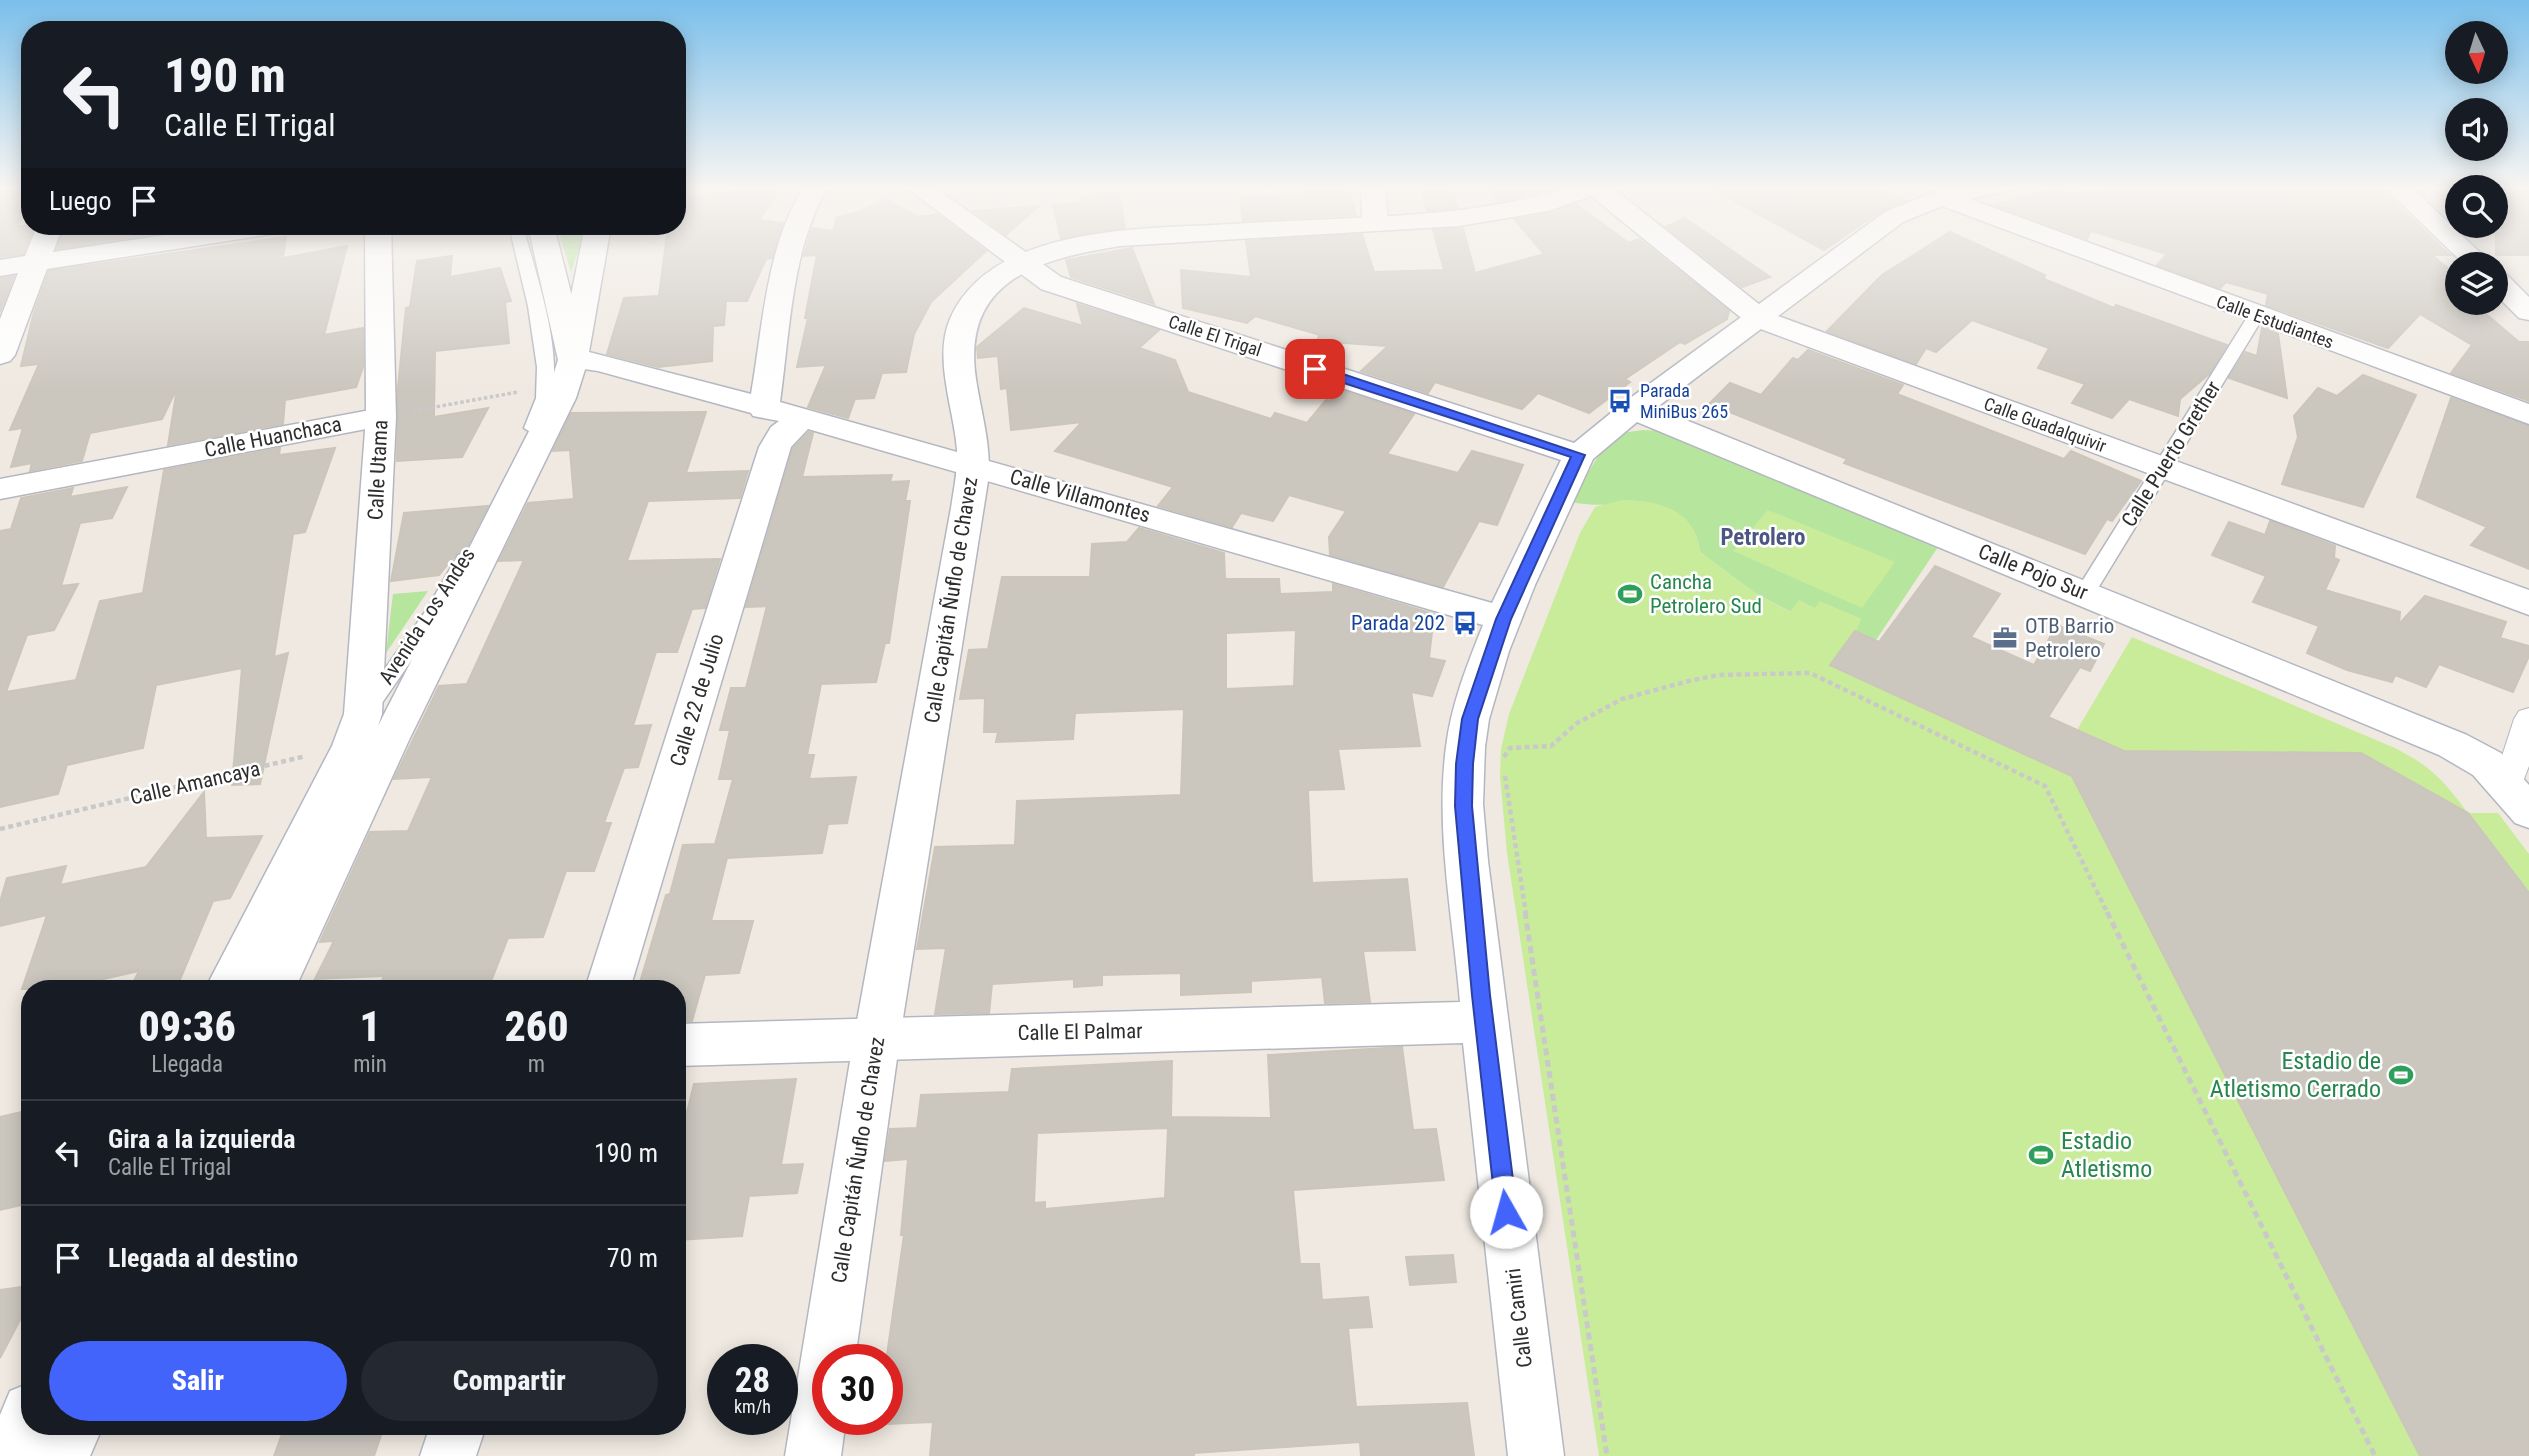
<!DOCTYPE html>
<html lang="es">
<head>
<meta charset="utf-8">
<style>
  :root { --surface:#171b24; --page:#242831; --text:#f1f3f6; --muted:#9ea1a6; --line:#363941; --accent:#4264fb }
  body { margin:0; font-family:"Roboto Condensed",sans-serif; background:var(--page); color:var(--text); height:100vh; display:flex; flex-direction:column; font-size:26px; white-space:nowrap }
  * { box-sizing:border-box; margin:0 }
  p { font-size:23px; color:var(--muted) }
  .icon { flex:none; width:38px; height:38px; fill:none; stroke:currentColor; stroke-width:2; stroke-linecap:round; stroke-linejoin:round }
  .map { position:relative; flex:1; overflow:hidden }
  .details { position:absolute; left:21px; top:980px; width:665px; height:455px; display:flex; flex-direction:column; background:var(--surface); border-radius:28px; box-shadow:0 4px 18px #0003 }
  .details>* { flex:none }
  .guide { position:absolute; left:21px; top:21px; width:665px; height:214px; border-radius:28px; box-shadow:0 4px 18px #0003; background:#171b24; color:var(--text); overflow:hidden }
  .needle { width:46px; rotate:176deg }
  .tools { position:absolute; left:2445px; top:21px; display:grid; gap:14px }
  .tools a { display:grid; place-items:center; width:63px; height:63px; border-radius:50%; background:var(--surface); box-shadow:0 4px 18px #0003; font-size:35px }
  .speed { position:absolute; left:707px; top:1344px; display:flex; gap:14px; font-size:35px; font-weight:700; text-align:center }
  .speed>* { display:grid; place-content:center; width:91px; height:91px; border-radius:50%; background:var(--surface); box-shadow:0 4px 18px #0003; line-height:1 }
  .speed small { font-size:18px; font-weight:400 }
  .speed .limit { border:10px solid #d22; background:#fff; color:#111 }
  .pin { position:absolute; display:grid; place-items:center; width:60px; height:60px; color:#fff; margin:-30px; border-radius:14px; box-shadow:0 4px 10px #0006 }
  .me { position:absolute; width:77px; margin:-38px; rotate:353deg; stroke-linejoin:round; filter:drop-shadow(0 0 5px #0008) }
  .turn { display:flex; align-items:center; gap:24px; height:147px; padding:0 28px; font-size:32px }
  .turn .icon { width:91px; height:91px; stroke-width:2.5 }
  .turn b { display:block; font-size:49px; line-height:60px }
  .then { display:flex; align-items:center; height:66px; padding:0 28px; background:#0003; gap:14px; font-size:26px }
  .eta { display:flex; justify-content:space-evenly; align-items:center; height:119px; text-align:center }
  .eta b { font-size:42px; font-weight:800; line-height:49px }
  .primary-button { display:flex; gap:14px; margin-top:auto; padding:14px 28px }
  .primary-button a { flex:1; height:80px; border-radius:42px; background:var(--accent); color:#fff; font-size:28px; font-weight:800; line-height:80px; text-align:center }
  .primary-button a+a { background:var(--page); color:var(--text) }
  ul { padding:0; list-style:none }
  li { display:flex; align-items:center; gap:21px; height:105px; padding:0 28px; border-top:2px solid var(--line) }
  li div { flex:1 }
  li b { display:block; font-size:26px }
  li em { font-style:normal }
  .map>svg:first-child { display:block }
  .green { fill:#b6e59e }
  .pitch { fill:#c9ec9a }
  .building { fill:#cbc7bf; stroke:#cbc5ba; stroke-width:2; fill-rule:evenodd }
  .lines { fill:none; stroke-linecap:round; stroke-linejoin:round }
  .service-casing { stroke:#b4b7c1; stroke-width:3 }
  .pedestrian-casing { stroke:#b4b7c1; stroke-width:2 }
  .minor-casing { stroke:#b4b7c1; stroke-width:3 }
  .tertiary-casing { stroke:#b4b7c1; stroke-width:3 }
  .path-far2 { stroke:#c9c9c9; stroke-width:3.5; stroke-dasharray:3.5 2.5; stroke-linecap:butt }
  .path-far1 { stroke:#c9c9c9; stroke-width:4.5; stroke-dasharray:5 3.5; stroke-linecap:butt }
  .path { stroke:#c9c9c9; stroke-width:5; stroke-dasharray:7 4.5; stroke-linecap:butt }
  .service { fill:#fff; fill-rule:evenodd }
  .pedestrian { fill:#fff; fill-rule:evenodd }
  .minor { fill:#fff; fill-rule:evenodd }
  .tertiary { fill:#fff; fill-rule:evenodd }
  .route { fill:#4264fb; stroke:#2b41a3; stroke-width:2 }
  .labels { text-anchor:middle; stroke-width:5; stroke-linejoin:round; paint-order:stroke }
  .far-street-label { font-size:18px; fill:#2e2e2e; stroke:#fff }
  .far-transit-label { font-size:18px; fill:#164399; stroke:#fff; text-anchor:start }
  .street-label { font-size:21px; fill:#2e2e2e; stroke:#fff }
  .leisure-label { font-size:21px; fill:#27864d; stroke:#fff; text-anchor:start }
  .transit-label { font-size:21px; fill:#164399; stroke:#fff; text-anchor:end }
  .service-label { font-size:21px; fill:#4e5e75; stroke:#fff; text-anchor:start }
  .neighbourhood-label { font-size:23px; font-weight:bold; fill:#4d5680; stroke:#fff }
  .near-leisure-label { font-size:24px; fill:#27864d; stroke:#fff; text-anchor:end }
</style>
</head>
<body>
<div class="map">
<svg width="2529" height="1456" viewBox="0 0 2529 1456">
  <rect width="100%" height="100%" fill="#efe9e1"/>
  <g class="green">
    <polygon points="557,226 584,226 585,232 571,272"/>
    <path d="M1643 430 1662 431 1940 544 1876 640 1855 631 1861 619 1821 602 1816 608 1791 612 1755 593 1700 552C1694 491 1612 511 1570 502L1605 445 1621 433Z"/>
    <polygon points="428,591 386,653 393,594"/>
  </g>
  <g class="pitch">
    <path d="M1622 500C1659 500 1696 510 1700 552L1755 593 1790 612 1799 600 1815 608 1820 601 1861 619 1856 631 2077 730 2132 637 2395 748C2432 767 2443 780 2468 813H2498L2529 854V1456H1599L1507 853 1500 777 1501 749 1509 714 1580 533 1595 507Z"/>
    <polygon points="1768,510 1895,562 1862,608 1733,551"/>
  </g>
  <g class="building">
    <polygon points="0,185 30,185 30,207 17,226 34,226 23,254 0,257"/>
    <polygon points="740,185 782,185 759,220 783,223 772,258 766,259 747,301 726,301 724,325 713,326 712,361 658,367 607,354 624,298 659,296 668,226 677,226 677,199 735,192"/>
    <polygon points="1307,185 1347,185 1356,215 1243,221 1240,197 1306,195"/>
    <polygon points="1419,185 1451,185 1457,208 1427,211"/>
    <polygon points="1485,185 1549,185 1554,189 1499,201"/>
    <polygon points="1705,185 1865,185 1906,201 1883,210 1824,250"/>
    <polygon points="2250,185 2376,185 2450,255 2432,255 2457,276 2441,276 2457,290 2457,303 2473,303 2519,342 2529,342 2529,401 2451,373 2472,345 2420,314 2388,348 2266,305 2268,294 2226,282 2220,288 2157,265 2167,254 2091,231 2087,239 1993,205 2060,188 2065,194 2144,187 2181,189 2179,186 2253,189"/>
    <rect x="2496" y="189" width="33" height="66"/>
    <polygon points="1119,193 1125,228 1061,239 1053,205 1083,203 1080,196"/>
    <polygon points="887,199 918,217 937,214 986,251 931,302 914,334 906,372 882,373 874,398 855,399 848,418 808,407 826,365 797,367 808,318 805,318 817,255 804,256 812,228 833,231 837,217 859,212"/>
    <polygon points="1576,204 1629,243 1639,239 1729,311 1727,319 1685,344 1680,342 1625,379 1630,382 1589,413 1538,393 1522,409 1435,382 1428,393 1361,371 1388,346 1316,341 1320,335 1255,316 1247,323 1183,308 1181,270 1251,277 1246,241 1362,234 1374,272 1444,270 1433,230 1463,228 1475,273 1544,254 1514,219 1549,213"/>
    <polygon points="1039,206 1006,235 973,211"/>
    <polygon points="1685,218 1770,277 1742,287 1666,227"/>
    <polygon points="65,226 183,226 183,229 57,249"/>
    <polygon points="1950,232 2045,275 2044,279 2114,308 2116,305 2227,345 2209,374 2180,399 2178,416 2129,399 2112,418 2072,403 2085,384 2038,368 2049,348 1972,320 1936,352 1926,348 1916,364 1827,331 1882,275"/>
    <polygon points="286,237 283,258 347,246 324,335 363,328 363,367 356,387 285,400 283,424 168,445 177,388 162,419 90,433 82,461 30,471 32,463 11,467 23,428 10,430 39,364 21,366 34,312 49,271"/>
    <polygon points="1132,248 1154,304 1071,277 1066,260"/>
    <polygon points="452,256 450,277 500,268 511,301 505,302 509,343 435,351 434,417 488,408 462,457 397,461 398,387 406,308 410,307 417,261"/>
    <polygon points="14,276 0,312 0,278"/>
    <polygon points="1077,304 1159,330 1139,348 1175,360 1188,392 1271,419 1275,413 1307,423 1326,400 1329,401 1341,390 1414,414 1387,454 1458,473 1472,451 1523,465 1497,525 1479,521 1443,587 1330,555 1329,537 1346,511 1289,495 1273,521 1241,513 1232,527 1158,506 1173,487 1055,451 1082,422 1011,430 1007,388 1001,389 998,356 978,358 977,347 1024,308 1083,326"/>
    <polygon points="2262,328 2278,334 2287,398 2229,378 2245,352 2257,356"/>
    <polygon points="1808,350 1903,385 1897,394 2064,459 2071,451 2141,481 2112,521 2107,519 2085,554 1844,463 1847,459 1709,404 1730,383 1761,395 1793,358 1798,360"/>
    <polygon points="2363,375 2416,395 2363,507 2282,484 2298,437 2294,416 2318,388 2337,396"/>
    <polygon points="2451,398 2529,426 2529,569 2471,545 2487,527 2417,497"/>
    <polygon points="706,412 686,473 748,471 740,498 648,501 627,561 720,559 705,608 692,609 677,652 656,652 633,726 651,725 638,767 624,768 604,823 611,823 594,871 566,871 543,937 508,938 488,989 378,989 384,976 315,979 334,941 320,942 370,832 408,831 432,777 394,779 439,686 467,684 524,560 499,561 528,503 574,499 570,450 553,451 571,413"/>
    <polygon points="809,432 813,433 802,477 892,475 890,482 909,481 905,501 910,501 889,643 885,643 876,682 821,684 807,755 814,755 809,779 856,777 847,823 828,824 822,853 727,858 711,921 753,921 739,973 705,975 692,1021 677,1021 677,989 638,989 666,895 670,894 683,845 715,844 733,779 719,779 730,730 720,730 731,688 746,688 767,606 746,607 793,448"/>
    <polygon points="280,448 279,455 335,448 305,532 293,534 274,657 288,653 260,784 232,785 242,668 156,685 143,748 67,765 58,794 0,807 0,531 11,529 21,498 73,488 70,497 127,487 112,518 80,523 61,586 78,584 54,630 27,635 6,692 76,680 100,601 143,593 164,470"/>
    <polygon points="488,506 465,551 456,554 439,575 391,581 404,513"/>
    <polygon points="2270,521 2335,546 2334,558 2339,560 2325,590 2400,612 2399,624 2425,596 2506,622 2500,638 2529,646 2529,656 2513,692 2439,664 2426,687 2395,675 2392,682 2347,670 2307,653 2319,626 2253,602 2266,576 2212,555 2229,522 2265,535"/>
    <path d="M1139 528 1224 553 1225 579H1279L1280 594 1333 592V584L1434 614 1429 658 1445 661 1432 696 1411 692 1420 746 1338 749 1344 789 1308 790 1312 883 1407 879 1415 950 1363 951 1370 1002 1325 1003 1322 977 1251 981V992L1181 995V973L1102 975V985L1074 987V979L992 984 989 1013 935 1014 946 948 917 949 935 847 1015 845 1017 801 1181 795 1184 709 1075 713 1073 739 996 742 998 732H984L985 698 960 699 969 650 988 649 1002 577H1090L1092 544 1127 542ZM1296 630 1294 686 1226 689V633Z"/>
    <polygon points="1935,566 2000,594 1971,637 2034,665 2057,625 2104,644 2090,671 2080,667 2048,717 2124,751 2361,753 2468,813 2529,893 2529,1456 2420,1456 2072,776 1830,665 1855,631 1879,642"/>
    <polygon points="204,792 206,838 262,836 230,898 213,901 176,989 130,989 139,971 59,989 22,989 47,915 0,926 0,902 7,878 66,866 60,885 146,867"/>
    <path d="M1402 1047 1413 1130 1436 1129 1444 1180 1293 1190 1300 1264H1319L1322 1300 1368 1297 1372 1327 1348 1328 1356 1407 1467 1403 1474 1456H1361L1360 1442 1194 1453V1456H930L933 1422 887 1424V1355L904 1235H901L908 1159 885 1161 890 1129 917 1128 921 1095 1009 1092 1012 1069 1172 1061 1171 1117 1271 1118 1268 1055ZM1168 1128 1165 1198 1045 1209V1202L1034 1203 1037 1133Z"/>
    <polygon points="796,1079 781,1165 803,1164 797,1193 749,1196 742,1236 677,1240 677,1152 694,1084"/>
    <polygon points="30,1110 30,1203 0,1210 0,1117"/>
    <polygon points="1453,1255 1456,1282 1410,1285 1406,1257"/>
    <polygon points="30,1286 30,1301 0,1358 0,1290"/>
    <polygon points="285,1426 384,1426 374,1456 274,1456"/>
  </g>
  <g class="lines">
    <g class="service-casing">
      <g id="service">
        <path d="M509 226H523C537 280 570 365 545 418 542 425 541 431 532 433L524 428 536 398 537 367 528 306Z"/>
        <polygon points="2256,311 2264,316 2092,598 2078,598 2075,593 2078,588 2248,316"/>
        <polygon points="465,553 474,559 441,618 375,713 361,713 358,708 361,703 427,609 458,555"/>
      </g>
    </g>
    <g class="pedestrian-casing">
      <polygon id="pedestrian" points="2529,708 2529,766 2519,792 2508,796 2497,792 2493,784 2514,719 2519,711"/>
    </g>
    <g class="minor-casing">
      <g id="minor">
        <path d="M805 185H829C791 248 790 331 780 402L1492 603 1561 460 1041 289 903 185H931L1061 277 1574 443 1622 404 1885 212 1942 189 1964 185H2015L2012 190 1970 199 2529 404V424L1942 206 1903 222 1656 408 2467 735 2501 753 2529 785V828L2515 823 2473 775 2439 755 1637 422 1593 459 1535 585 1509 651 1489 719 1485 747 1483 804 1488 861 1564 1456H1508L1463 1043 677 1066V1024L1460 1002C1453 919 1435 831 1446 747 1451 705 1467 665 1483 625L808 429 791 447 630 989H585L759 447 771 427 779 421 753 416 751 413 598 371 563 366 558 360 585 226H611L589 352 751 394C763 325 766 245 805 185Z"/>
        <polygon points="1361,185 1385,185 1388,224 1384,230 1366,230 1362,224"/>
        <polygon points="2382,185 2409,185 2492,264 2464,264"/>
        <polygon points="37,226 63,226 53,252 223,226 285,226 281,232 272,234 47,269 15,355 10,361 0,364 0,319 18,273 0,276 0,260 25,256"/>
        <polygon points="2496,272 2506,274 2529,297 2529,320 2519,318 2496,295"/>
        <polygon points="381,408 392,410 396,417 392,424 0,499 0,479"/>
        <polygon points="430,1426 486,1426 476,1456 420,1456"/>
      </g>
    </g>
    <g class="tertiary-casing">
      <g id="tertiary">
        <path d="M1574 185H1609L1770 313 2529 590V615L1750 325 1591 196 1548 211 1459 226 1120 246C1039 259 961 280 976 379 981 413 992 447 988 481L900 1037 855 1360H828V1419H846L841 1456H785L854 1037 951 508C954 488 958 470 957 450 954 409 933 359 950 319 991 224 1146 229 1233 224 1308 219 1385 219 1460 210 1499 205 1537 198 1574 185Z"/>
        <polygon points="365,226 391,226 396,417 382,714 378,726 546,398 558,360 528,226 554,226 588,360 576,398 410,738 295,989 205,989 332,746 344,714 366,417"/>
        <polygon points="30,1383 30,1426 103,1426 90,1456 0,1456 0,1415 10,1391"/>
      </g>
    </g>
    <polyline class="path-far2" points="413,411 518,392"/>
    <g class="path-far1">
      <polyline points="1504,757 1510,748 1551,746 1577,723 1622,699 1689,681 1718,675 1810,673 2045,786 2108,914"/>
      <polyline points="1505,776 1526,914"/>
      <polyline points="0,829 306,756"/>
    </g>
    <g class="path">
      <polyline points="1525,912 1607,1456"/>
      <polyline points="2107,912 2375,1456"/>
    </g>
    <use href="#service" class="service"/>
    <use href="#pedestrian" class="pedestrian"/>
    <use href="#minor" class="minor"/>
    <use href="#tertiary" class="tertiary"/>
  </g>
  <linearGradient id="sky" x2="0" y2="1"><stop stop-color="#7abfeb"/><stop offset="0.48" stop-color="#f8f5f2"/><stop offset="1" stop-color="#f8f5f2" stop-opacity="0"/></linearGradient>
  <rect width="2529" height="389" fill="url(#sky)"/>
  <polygon class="route" points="1310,366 1319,366 1585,455 1511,619 1478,719 1473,764 1472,806 1490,995 1517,1212 1514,1219 1506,1222 1499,1219 1496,1212 1472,995 1455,806 1456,764 1462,719 1496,619 1571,457 1310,372"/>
  <defs>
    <g id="bus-bare" transform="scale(1.89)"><path d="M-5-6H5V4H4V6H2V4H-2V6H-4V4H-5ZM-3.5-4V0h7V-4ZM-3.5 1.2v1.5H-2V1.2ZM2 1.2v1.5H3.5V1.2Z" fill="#1a4fb4" stroke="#fff" stroke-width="2.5" paint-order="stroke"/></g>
    <g id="stadium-bare" transform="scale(1.89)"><path d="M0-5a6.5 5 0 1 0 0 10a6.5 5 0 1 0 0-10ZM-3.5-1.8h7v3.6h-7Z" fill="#2e9e5b" stroke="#fff" stroke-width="2.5" paint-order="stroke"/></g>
    <g id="office-bare" transform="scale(1.89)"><path d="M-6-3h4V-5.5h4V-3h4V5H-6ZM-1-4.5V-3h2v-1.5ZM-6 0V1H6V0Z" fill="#5c6f8a" stroke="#fff" stroke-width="2.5" paint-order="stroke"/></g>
  </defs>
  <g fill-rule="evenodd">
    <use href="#bus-bare" x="1620" y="401"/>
    <use href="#stadium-bare" x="1630" y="594"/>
    <use href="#bus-bare" x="1465" y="623"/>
    <use href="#office-bare" x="2005" y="638"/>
    <use href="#stadium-bare" x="2401" y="1075"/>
    <use href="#stadium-bare" x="2041" y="1155"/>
  </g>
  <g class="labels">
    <g class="far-street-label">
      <text transform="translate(2275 322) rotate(20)" y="6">Calle Estudiantes</text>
      <text transform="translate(1215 336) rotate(18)" y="6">Calle El Trigal</text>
      <text transform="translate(2045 425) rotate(20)" y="6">Calle Guadalquivir</text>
    </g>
    <g class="far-transit-label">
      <text x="1640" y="397">Parada<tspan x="1640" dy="21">MiniBus 265</tspan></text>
    </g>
    <g class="street-label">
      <text transform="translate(273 437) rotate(-11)" y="7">Calle Huanchaca</text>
      <text transform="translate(2171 454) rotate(-58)" y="7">Calle Puerto Grether</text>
      <text transform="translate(378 470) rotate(-87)" y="7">Calle Utama</text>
      <text transform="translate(1080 496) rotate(16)" y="7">Calle Villamontes</text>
      <text transform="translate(2033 572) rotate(22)" y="7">Calle Pojo Sur</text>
      <text transform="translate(951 600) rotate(-81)" y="7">Calle Capitán Ñuflo de Chavez</text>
      <text transform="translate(427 616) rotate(-57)" y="7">Avenida Los Andes</text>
      <text transform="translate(697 700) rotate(-73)" y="7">Calle 22 de Julio</text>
      <text transform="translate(195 783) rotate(-13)" y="7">Calle Amancaya</text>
      <text transform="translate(1080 1032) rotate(-1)" y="7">Calle El Palmar</text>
      <text transform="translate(858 1160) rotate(-81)" y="7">Calle Capitán Ñuflo de Chavez</text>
      <text transform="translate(1519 1318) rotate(-97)" y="7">Calle Camiri</text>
    </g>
    <g class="leisure-label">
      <text x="1650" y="589">Cancha<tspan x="1650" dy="24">Petrolero Sud</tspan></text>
    </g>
    <g class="transit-label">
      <text x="1445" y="630">Parada 202</text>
    </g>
    <g class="service-label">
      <text x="2025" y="633">OTB Barrio<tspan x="2025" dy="24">Petrolero</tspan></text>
    </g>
    <g class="neighbourhood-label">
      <text x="1763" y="545">Petrolero</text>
    </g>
    <g class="near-leisure-label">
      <text x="2381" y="1069">Estadio de<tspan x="2381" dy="28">Atletismo Cerrado</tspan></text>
      <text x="2061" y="1149" text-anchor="start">Estadio<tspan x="2061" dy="28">Atletismo</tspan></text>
    </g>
  </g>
</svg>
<div class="tools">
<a><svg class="needle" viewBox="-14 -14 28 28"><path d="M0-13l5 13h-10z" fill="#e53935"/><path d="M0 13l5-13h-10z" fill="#9ea1a6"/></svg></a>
<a><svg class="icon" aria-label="sound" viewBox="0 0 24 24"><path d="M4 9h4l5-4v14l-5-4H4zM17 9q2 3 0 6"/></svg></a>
<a><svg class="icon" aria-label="search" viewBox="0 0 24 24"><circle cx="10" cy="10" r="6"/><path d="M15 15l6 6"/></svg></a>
<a><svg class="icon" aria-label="layers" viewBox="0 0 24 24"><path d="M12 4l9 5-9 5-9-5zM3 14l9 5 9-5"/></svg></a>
</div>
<div class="speed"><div>28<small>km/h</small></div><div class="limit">30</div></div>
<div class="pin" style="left:1315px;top:369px;background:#d93025"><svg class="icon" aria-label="arrive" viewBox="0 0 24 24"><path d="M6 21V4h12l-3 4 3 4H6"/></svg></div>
<svg class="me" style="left:1506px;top:1212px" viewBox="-20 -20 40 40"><circle r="19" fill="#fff"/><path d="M0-13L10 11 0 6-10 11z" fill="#4264fb"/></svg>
<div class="guide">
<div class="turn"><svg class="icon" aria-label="left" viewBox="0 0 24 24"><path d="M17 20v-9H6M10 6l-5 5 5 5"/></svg><div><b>190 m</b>Calle El Trigal</div></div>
<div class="then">Luego<svg class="icon" aria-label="arrive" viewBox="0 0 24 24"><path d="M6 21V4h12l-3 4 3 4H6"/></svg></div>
</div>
<section class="details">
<div class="eta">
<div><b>09:36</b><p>Llegada</p></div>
<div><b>1</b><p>min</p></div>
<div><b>260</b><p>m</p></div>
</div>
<ul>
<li><svg class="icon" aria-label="left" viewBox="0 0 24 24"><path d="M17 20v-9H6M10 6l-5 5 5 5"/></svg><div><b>Gira a la izquierda</b><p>Calle El Trigal</p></div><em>190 m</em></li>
<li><svg class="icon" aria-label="arrive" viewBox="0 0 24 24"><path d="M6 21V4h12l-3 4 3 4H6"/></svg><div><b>Llegada al destino</b></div><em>70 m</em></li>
</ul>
<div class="primary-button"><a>Salir</a><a>Compartir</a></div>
</section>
</div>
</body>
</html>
